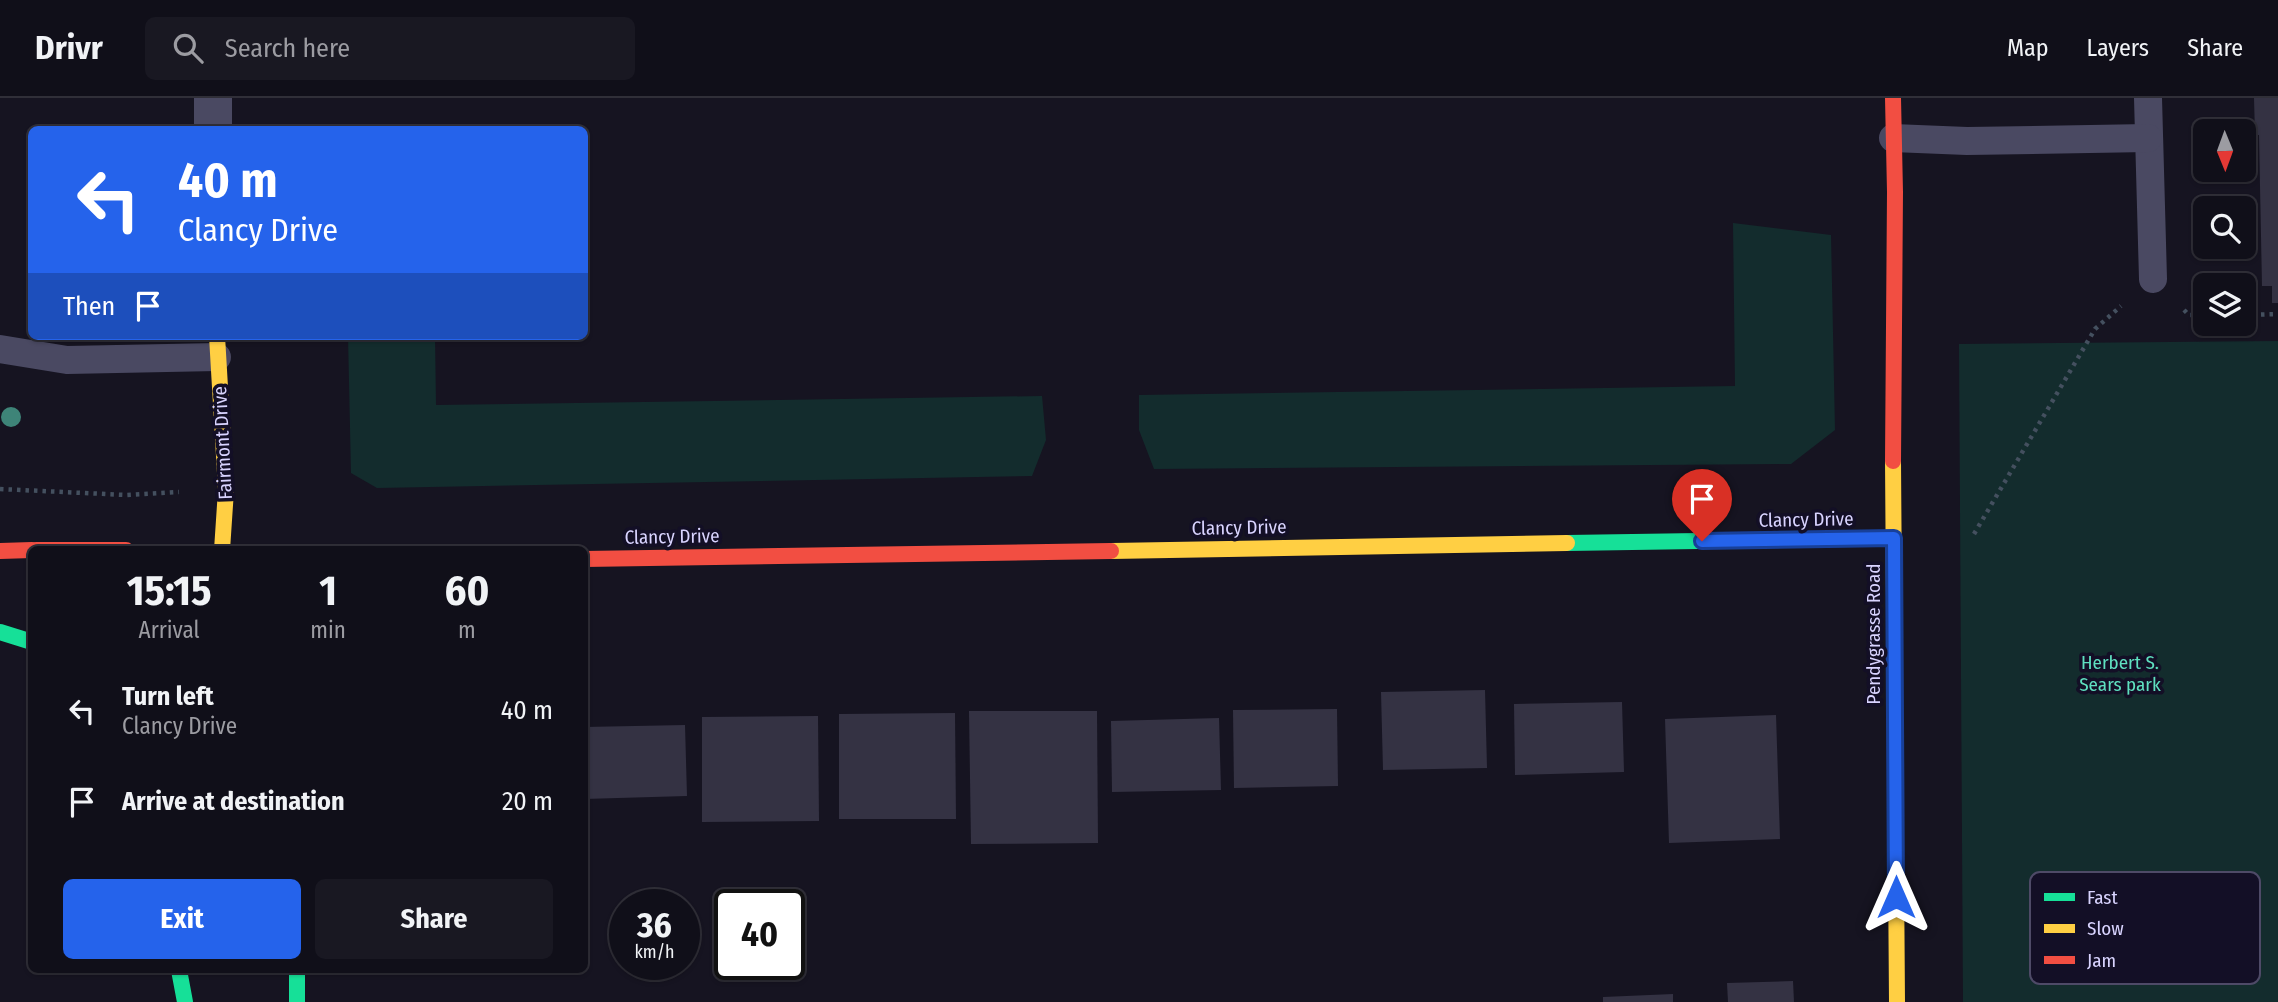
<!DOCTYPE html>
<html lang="en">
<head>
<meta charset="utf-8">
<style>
  :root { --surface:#100f19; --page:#191822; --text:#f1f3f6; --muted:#9c9ca2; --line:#302f38; --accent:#2563eb }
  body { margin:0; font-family:"Fira Sans Condensed",sans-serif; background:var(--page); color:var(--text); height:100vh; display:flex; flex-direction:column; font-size:26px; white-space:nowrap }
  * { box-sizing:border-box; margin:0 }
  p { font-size:23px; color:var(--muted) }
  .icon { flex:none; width:38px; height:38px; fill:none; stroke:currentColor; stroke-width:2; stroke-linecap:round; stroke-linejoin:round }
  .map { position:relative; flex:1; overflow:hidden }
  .side { position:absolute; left:28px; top:448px; width:560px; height:427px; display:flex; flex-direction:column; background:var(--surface); border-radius:10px; box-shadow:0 2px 5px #0004,0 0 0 2px var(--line) }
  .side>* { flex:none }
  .top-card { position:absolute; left:28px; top:28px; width:560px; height:214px; border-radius:10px; box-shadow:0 2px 5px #0004,0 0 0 2px var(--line); background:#2563eb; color:#fff; overflow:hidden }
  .needle { width:46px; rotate:179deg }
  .buttons { position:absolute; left:2193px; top:21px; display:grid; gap:14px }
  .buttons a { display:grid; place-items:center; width:63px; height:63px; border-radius:10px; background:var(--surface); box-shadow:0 2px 5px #0004,0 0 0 2px var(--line); font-size:35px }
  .speed { position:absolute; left:609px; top:791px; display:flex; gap:14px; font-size:35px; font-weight:700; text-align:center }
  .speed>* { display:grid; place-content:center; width:91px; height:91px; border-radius:50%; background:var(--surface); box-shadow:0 2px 5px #0004,0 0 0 2px var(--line); line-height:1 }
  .speed small { font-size:18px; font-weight:400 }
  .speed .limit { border:4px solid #111; border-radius:10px; background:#fff; color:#111 }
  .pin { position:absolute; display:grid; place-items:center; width:60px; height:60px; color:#fff; margin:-72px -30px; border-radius:50% 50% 50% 0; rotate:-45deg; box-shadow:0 0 7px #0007 }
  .pin .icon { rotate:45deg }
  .me { position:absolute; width:77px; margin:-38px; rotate:0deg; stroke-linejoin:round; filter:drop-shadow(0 0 5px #0008) }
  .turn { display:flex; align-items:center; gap:24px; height:147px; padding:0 35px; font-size:32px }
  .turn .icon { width:91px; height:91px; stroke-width:2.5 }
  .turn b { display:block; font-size:49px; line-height:60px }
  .then { display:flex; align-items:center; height:66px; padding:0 35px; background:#0003; gap:14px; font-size:26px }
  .eta { display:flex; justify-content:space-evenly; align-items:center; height:119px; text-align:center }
  .eta b { font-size:42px; font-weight:700; line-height:49px }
  .cta { display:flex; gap:14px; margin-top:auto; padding:14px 35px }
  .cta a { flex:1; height:80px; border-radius:10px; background:var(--accent); color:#fff; font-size:28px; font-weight:700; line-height:80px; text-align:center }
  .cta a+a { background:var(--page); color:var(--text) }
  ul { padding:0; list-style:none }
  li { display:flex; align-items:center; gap:21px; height:91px; padding:0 35px }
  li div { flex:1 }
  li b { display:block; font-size:26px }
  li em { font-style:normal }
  header { display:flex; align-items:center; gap:42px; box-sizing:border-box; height:98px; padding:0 35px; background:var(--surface); border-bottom:2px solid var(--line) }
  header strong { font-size:33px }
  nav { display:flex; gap:38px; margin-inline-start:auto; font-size:24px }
  .search { width:490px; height:63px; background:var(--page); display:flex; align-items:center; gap:18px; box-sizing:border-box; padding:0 24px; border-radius:10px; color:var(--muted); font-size:26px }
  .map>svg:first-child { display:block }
  .green { fill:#132c2d }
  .building { fill:#343243 }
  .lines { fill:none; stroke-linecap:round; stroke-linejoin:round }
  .path { stroke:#44505f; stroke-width:4.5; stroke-dasharray:3.5 5; stroke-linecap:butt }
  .lane { stroke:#4a4962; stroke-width:28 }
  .street { stroke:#4a4962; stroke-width:38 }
  .fast { stroke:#16e098; stroke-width:16 }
  .slow { stroke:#ffcf43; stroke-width:16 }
  .jam { stroke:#f24e42; stroke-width:16 }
  .tree { fill:#3e8478 }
  .route-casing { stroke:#184099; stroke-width:18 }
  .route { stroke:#2563eb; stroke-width:12 }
  .labels { text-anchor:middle; stroke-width:7; stroke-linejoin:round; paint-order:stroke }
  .street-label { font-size:19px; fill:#d9d4ff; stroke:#130f26 }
  .park-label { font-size:19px; fill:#5fe0c0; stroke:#130f26 }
  .key { fill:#130f26; stroke:#4e4a67; stroke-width:2 }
  .key-label { font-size:19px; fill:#d9d4ff }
</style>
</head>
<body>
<header>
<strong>Drivr</strong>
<div class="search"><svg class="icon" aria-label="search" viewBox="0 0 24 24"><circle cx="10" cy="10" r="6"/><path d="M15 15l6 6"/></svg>Search here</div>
<nav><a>Map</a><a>Layers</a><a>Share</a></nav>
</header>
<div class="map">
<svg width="2278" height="904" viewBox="0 0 2278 904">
  <rect width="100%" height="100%" fill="#161421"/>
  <g class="green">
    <polygon points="1733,125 1831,137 1835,332 1791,366 1154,371 1139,332 1139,297 1735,288"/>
    <polygon points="348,238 435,238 436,307 1042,298 1046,342 1032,378 377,390 351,375"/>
    <polygon points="2278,243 2278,904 1963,904 1959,246"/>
  </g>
  <g class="building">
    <polygon points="2254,0 2278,0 2278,205 2272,205 2272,188 2262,188 2259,37 2255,37"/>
    <polygon points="1485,592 1487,670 1383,672 1381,594"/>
    <polygon points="1622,604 1624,674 1515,677 1514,606"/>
    <polygon points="1337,611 1338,688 1234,690 1233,612"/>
    <polygon points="969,613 1097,613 1098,745 971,746"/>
    <polygon points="955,615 956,721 839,721 839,616"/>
    <polygon points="1776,617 1780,741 1669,745 1665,621"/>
    <polygon points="818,618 819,723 702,724 702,619"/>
    <polygon points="1219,620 1221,692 1112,694 1111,623"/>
    <polygon points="685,627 687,698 584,701 584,629"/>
    <polygon points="1793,883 1794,904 1728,904 1727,885"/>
    <polygon points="1673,896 1673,904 1603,904 1603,899"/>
  </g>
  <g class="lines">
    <g class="path">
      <polyline points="2184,212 2189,217 2205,217"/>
      <polyline points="2244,217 2278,216"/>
      <polyline points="0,391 126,397 179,394"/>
      <polyline points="1974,436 2095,231 2121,208"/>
    </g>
    <g class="lane">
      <polyline points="2148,0 2153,181"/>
      <polyline points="1893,40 1967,43 2148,40"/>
      <polyline points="0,251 67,262 217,259"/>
    </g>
    <polyline class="street" points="213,0 213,32"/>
    <g class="fast">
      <polyline points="1567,445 1894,440"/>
      <polyline points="0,534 32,544"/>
      <polyline points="179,872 185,904"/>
      <polyline points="297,872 297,904"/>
    </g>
    <g class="slow">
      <polyline points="217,238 226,392 222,452"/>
      <polyline points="1893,363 1897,904"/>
      <polyline points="1111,453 1567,445"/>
    </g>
    <g class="jam">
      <polyline points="1893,0 1895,94 1893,363"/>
      <polyline points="36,452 126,452"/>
      <polyline points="0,453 32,452"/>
      <polyline points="584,461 1111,453"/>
    </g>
  </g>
  <circle class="tree" cx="11" cy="319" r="10"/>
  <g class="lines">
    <g class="route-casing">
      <polyline id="route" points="1702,443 1894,440 1896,799"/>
    </g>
    <use href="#route" class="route"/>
  </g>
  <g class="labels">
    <g class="street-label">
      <text transform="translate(222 345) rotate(-93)" y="7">Fairmont Drive</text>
      <text transform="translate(1806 421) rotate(-1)" y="7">Clancy Drive</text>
      <text transform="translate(1239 429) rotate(-1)" y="7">Clancy Drive</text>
      <text transform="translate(672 438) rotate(-1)" y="7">Clancy Drive</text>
      <text transform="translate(1873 536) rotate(-90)" y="7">Pendygrasse Road</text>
    </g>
    <g class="park-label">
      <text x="2120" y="571">Herbert S.<tspan x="2120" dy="22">Sears park</tspan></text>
    </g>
  </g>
  <rect x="2030" y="774" width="230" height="112" rx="10" class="key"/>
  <rect x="2044" y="795" width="31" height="8" fill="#16e098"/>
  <rect x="2044" y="826" width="31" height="9" fill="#ffcf43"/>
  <rect x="2044" y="858" width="31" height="8" fill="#f24e42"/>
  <g class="key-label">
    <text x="2087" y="806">Fast</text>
    <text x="2087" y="837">Slow</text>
    <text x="2087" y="869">Jam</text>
  </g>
</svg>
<div class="buttons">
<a><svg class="needle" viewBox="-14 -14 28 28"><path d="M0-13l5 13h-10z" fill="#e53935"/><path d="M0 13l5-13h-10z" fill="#9c9ca2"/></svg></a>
<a><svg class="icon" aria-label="search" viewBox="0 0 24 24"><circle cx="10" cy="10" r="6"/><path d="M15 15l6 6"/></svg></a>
<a><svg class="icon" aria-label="layers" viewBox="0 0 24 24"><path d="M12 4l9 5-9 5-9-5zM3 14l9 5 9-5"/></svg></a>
</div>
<div class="speed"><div>36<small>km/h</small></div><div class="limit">40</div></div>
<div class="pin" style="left:1702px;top:443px;background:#d93025"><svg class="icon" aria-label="arrive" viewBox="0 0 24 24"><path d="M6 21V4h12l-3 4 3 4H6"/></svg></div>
<svg class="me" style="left:1896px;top:799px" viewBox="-20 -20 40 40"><path d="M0-17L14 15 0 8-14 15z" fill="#2563eb" stroke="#fff" stroke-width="4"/></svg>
<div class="top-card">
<div class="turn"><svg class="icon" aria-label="left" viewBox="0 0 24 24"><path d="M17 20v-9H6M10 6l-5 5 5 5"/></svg><div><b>40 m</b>Clancy Drive</div></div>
<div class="then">Then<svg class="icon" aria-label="arrive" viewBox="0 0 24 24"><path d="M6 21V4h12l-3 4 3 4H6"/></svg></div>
</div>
<section class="side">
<div class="eta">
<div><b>15:15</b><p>Arrival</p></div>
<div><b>1</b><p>min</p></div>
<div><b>60</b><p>m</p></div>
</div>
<ul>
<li><svg class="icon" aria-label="left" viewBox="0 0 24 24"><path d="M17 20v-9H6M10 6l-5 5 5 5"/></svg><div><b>Turn left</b><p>Clancy Drive</p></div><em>40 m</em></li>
<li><svg class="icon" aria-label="arrive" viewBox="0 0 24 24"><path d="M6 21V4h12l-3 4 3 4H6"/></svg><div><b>Arrive at destination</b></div><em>20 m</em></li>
</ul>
<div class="cta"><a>Exit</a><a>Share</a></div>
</section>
</div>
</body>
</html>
